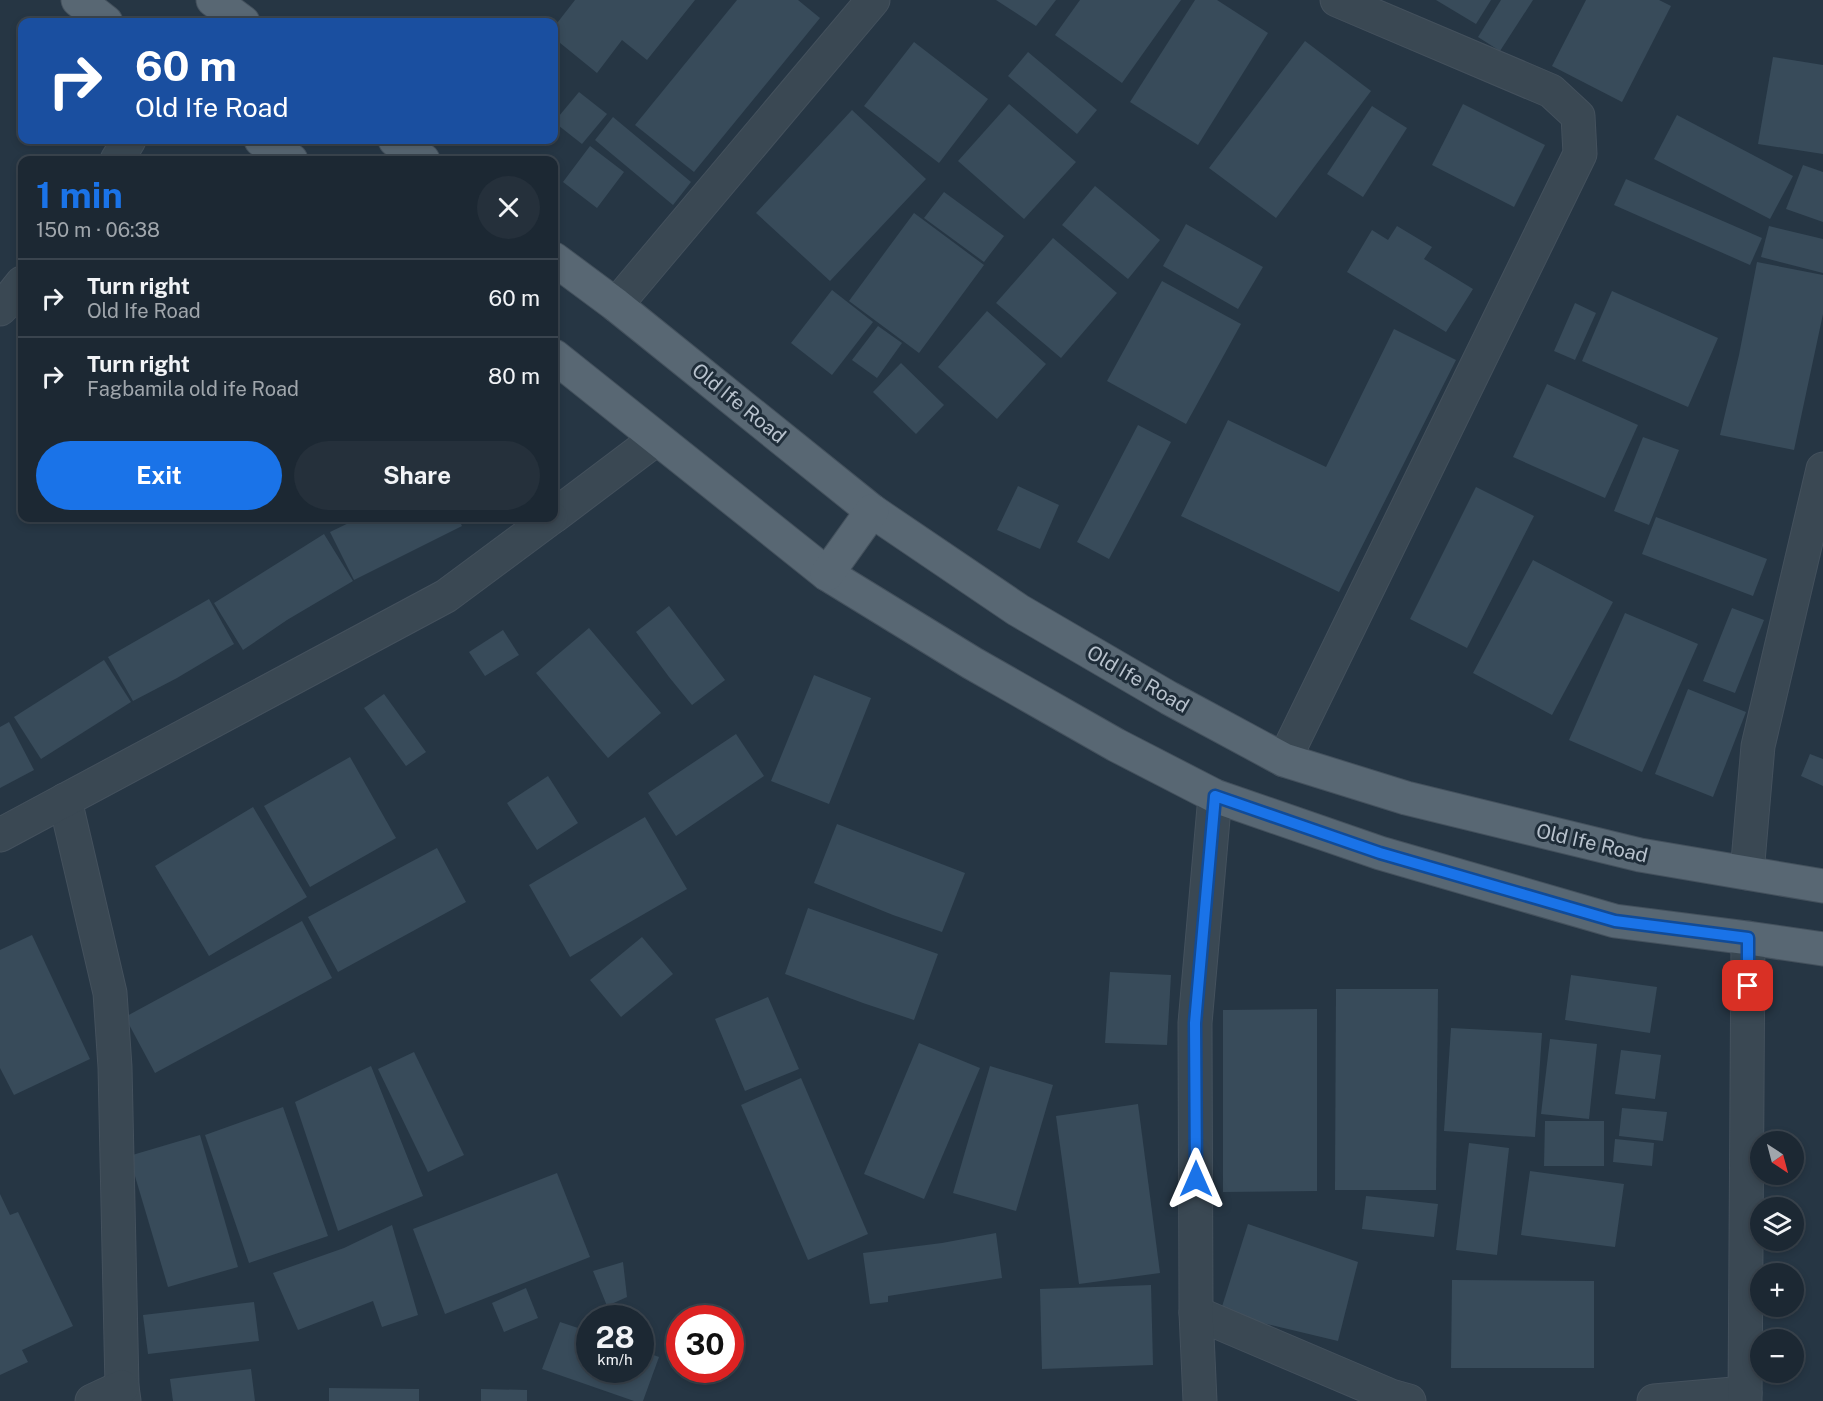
<!DOCTYPE html>
<html lang="en">
<head>
<meta charset="utf-8">
<style>
  :root { --surface:#1c2833; --page:#25303b; --text:#f1f3f6; --muted:#a0a6ac; --line:#3a444e; --accent:#1a73e8 }
  body { margin:0; font-family:"Public Sans",sans-serif; background:var(--page); color:var(--text); height:100vh; display:flex; flex-direction:column; font-size:22px; white-space:nowrap }
  * { box-sizing:border-box; margin:0 }
  p { font-size:20px; color:var(--muted) }
  .icon { flex:none; width:33px; height:33px; fill:none; stroke:currentColor; stroke-width:2; stroke-linecap:round; stroke-linejoin:round }
  .map { position:relative; flex:1; overflow:hidden }
  .drawer { position:absolute; left:18px; top:156px; width:540px; height:366px; display:flex; flex-direction:column; background:var(--surface); border-radius:12px; box-shadow:0 3px 9px #0003,0 0 0 2px var(--line) }
  .drawer>* { flex:none }
  .guide { position:absolute; left:18px; top:18px; width:540px; height:126px; border-radius:12px; box-shadow:0 3px 9px #0003,0 0 0 2px var(--line); background:#1a4fa0; color:#fff; overflow:hidden }
  .needle { width:39px; rotate:144deg }
  .fabs { position:absolute; left:1750px; top:1131px; display:grid; gap:12px }
  .fabs a { display:grid; place-items:center; width:54px; height:54px; border-radius:50%; background:var(--surface); box-shadow:0 3px 9px #0003,0 0 0 2px var(--line); font-size:30px }
  .speed { position:absolute; left:576px; top:1305px; display:flex; gap:12px; font-size:30px; font-weight:700; text-align:center }
  .speed>* { display:grid; place-content:center; width:78px; height:78px; border-radius:50%; background:var(--surface); box-shadow:0 3px 9px #0003,0 0 0 2px var(--line); line-height:1 }
  .speed small { font-size:15px; font-weight:400 }
  .speed .limit { border:9px solid #d22; background:#fff; color:#111 }
  .pin { position:absolute; display:grid; place-items:center; width:51px; height:51px; color:#fff; margin:-26px; border-radius:12px; box-shadow:0 3px 9px #0006 }
  .me { position:absolute; width:66px; margin:-33px; rotate:0deg; stroke-linejoin:round; filter:drop-shadow(0 0 4px #0008) }
  .turn { display:flex; align-items:center; gap:21px; height:126px; padding:0 18px; font-size:27px }
  .turn .icon { width:78px; height:78px; stroke-width:2.5 }
  .turn b { display:block; font-size:42px; line-height:51px }
  .round { display:grid; place-items:center; flex:none; width:63px; height:63px; border-radius:32px; background:var(--page) }
  .headline { display:flex; align-items:center; justify-content:space-between; height:102px; padding:0 18px }
  h1 { font-size:36px; font-weight:700; line-height:45px; color:var(--accent) }
  .button { display:flex; gap:12px; margin-top:auto; padding:12px 18px }
  .button a { flex:1; height:69px; border-radius:36px; background:var(--accent); color:#fff; font-size:24px; font-weight:700; line-height:69px; text-align:center }
  .button a+a { background:var(--page); color:var(--text) }
  ul { padding:0; list-style:none }
  li { display:flex; align-items:center; gap:18px; height:78px; padding:0 18px; border-top:2px solid var(--line) }
  li div { flex:1 }
  li b { display:block; font-size:22px }
  li em { font-style:normal }
  .map>svg:first-child { display:block }
  .building { fill:#384b5a }
  .lines { fill:none; stroke-linecap:round; stroke-linejoin:round }
  .minor-casing { stroke:#44515d; stroke-width:35 }
  .major-casing { stroke:#44515d; stroke-width:35 }
  .minor { stroke:#3a4853; stroke-width:33 }
  .major { stroke:#586773; stroke-width:33 }
  .route-casing { stroke:#114b97; stroke-width:15 }
  .route { stroke:#1a73e8; stroke-width:10 }
  .labels { text-anchor:middle; stroke-width:6; stroke-linejoin:round; paint-order:stroke }
  .street-label { font-size:20px; fill:#b8c2cd; stroke:#1f2d39 }
</style>
</head>
<body>
<div class="map">
<svg width="1823" height="1401" viewBox="0 0 1823 1401">
  <rect width="100%" height="100%" fill="#263644"/>
  <g class="building">
    <polygon points="575,0 695,0 647,60 622,40 597,73 554,38 554,27"/>
    <polygon points="737,0 798,0 820,18 694,172 635,125"/>
    <polygon points="996,0 1056,0 1036,26"/>
    <polygon points="1080,0 1181,0 1122,83 1055,35"/>
    <polygon points="1195,0 1217,0 1268,33 1198,145 1130,102"/>
    <polygon points="1436,0 1491,0 1476,24"/>
    <polygon points="1501,0 1533,0 1500,51 1478,37"/>
    <polygon points="1586,0 1659,0 1671,6 1622,102 1552,66"/>
    <polygon points="1305,41 1371,91 1276,218 1209,168"/>
    <polygon points="914,42 988,99 939,163 864,106"/>
    <polygon points="1028,52 1097,110 1077,134 1008,76"/>
    <polygon points="1773,57 1823,65 1823,154 1758,144"/>
    <polygon points="579,92 607,114 582,144 554,122"/>
    <polygon points="1009,104 1076,162 1024,219 958,161"/>
    <polygon points="1463,104 1545,145 1514,207 1432,165"/>
    <polygon points="1372,106 1407,128 1363,197 1327,174"/>
    <polygon points="852,110 926,179 830,281 756,213"/>
    <polygon points="1677,115 1793,176 1770,219 1654,159"/>
    <polygon points="613,117 691,182 673,205 595,140"/>
    <polygon points="590,146 624,172 597,208 563,182"/>
    <polygon points="1803,165 1823,172 1823,222 1786,209"/>
    <polygon points="1626,179 1762,238 1750,265 1614,205"/>
    <polygon points="1095,186 1160,240 1128,279 1062,225"/>
    <polygon points="944,192 1004,236 984,262 924,218"/>
    <polygon points="914,213 984,265 919,353 849,301"/>
    <polygon points="1186,224 1263,267 1238,309 1163,266"/>
    <polygon points="1397,226 1432,247 1424,259 1473,289 1446,332 1347,272 1372,230 1388,240"/>
    <polygon points="1769,226 1823,239 1823,273 1761,257"/>
    <polygon points="1053,238 1117,293 1061,358 996,303"/>
    <polygon points="1757,262 1823,275 1823,314 1794,450 1720,435 1739,355"/>
    <polygon points="1162,281 1241,324 1186,424 1107,381"/>
    <polygon points="832,290 873,322 832,375 791,343"/>
    <polygon points="1612,291 1718,338 1688,407 1582,361"/>
    <polygon points="1575,303 1596,313 1575,360 1554,351"/>
    <polygon points="987,311 1046,364 997,419 938,367"/>
    <polygon points="878,326 902,343 877,378 852,360"/>
    <polygon points="1394,329 1456,360 1339,592 1181,516 1228,420 1326,467"/>
    <polygon points="901,363 944,405 916,434 873,392"/>
    <polygon points="1547,384 1638,425 1605,498 1513,457"/>
    <polygon points="1138,425 1171,442 1109,559 1077,542"/>
    <polygon points="1643,437 1679,450 1649,525 1614,511"/>
    <polygon points="1018,486 1059,505 1040,549 997,530"/>
    <polygon points="1476,487 1534,516 1467,648 1410,619"/>
    <polygon points="1656,517 1767,559 1753,596 1642,554"/>
    <polygon points="359,518 458,518 462,526 354,580 330,532"/>
    <polygon points="324,534 353,581 287,620 243,650 214,603"/>
    <polygon points="1533,560 1613,602 1552,715 1473,673"/>
    <polygon points="209,599 234,644 177,678 133,701 108,657"/>
    <polygon points="669,606 725,680 692,705 669,677 636,632"/>
    <polygon points="1732,608 1764,620 1735,693 1703,681"/>
    <polygon points="1625,613 1698,644 1642,772 1569,740"/>
    <polygon points="589,628 661,713 608,758 536,673"/>
    <polygon points="503,630 519,655 485,676 469,652"/>
    <polygon points="104,660 131,702 41,759 14,717"/>
    <polygon points="814,675 871,698 829,804 771,781"/>
    <polygon points="1688,689 1746,712 1713,797 1655,774"/>
    <polygon points="384,694 426,752 406,766 364,708"/>
    <polygon points="9,722 34,770 0,788 0,727"/>
    <polygon points="736,734 764,776 676,836 648,793"/>
    <polygon points="1810,754 1823,759 1823,786 1801,776"/>
    <polygon points="350,757 396,838 310,887 264,806"/>
    <polygon points="548,776 578,823 537,850 507,803"/>
    <polygon points="253,807 307,897 209,956 155,866"/>
    <polygon points="645,817 687,889 570,957 529,885"/>
    <polygon points="837,824 965,873 942,932 893,915 814,883"/>
    <polygon points="437,848 466,902 338,972 308,917"/>
    <polygon points="808,908 938,954 914,1020 863,1003 785,974"/>
    <polygon points="302,921 332,978 155,1073 125,1017"/>
    <polygon points="32,935 90,1059 14,1095 0,1068 0,950"/>
    <polygon points="642,937 673,974 621,1017 590,980"/>
    <polygon points="1110,972 1171,975 1167,1045 1105,1043"/>
    <polygon points="1571,975 1657,987 1650,1033 1565,1020"/>
    <polygon points="1336,989 1438,989 1436,1190 1335,1190"/>
    <polygon points="768,997 799,1069 745,1091 715,1019"/>
    <polygon points="1317,1009 1317,1191 1223,1192 1223,1010"/>
    <polygon points="1451,1028 1542,1033 1535,1137 1444,1131"/>
    <polygon points="1550,1039 1597,1044 1589,1119 1541,1114"/>
    <polygon points="919,1043 980,1068 924,1199 864,1174"/>
    <polygon points="1621,1050 1661,1055 1655,1099 1615,1094"/>
    <polygon points="414,1052 464,1155 428,1172 378,1069"/>
    <polygon points="371,1066 423,1196 338,1231 295,1102"/>
    <polygon points="990,1066 1053,1085 1016,1211 953,1193"/>
    <polygon points="801,1078 868,1234 808,1260 741,1105"/>
    <polygon points="1138,1104 1160,1273 1079,1284 1056,1116"/>
    <polygon points="283,1107 328,1236 249,1263 205,1135"/>
    <polygon points="1622,1108 1667,1112 1663,1141 1619,1136"/>
    <polygon points="1545,1121 1604,1121 1604,1166 1544,1166"/>
    <polygon points="200,1135 238,1267 168,1287 129,1156"/>
    <polygon points="1615,1139 1654,1143 1652,1166 1613,1162"/>
    <polygon points="1469,1143 1509,1148 1497,1255 1456,1250"/>
    <polygon points="1530,1171 1624,1184 1615,1247 1521,1235"/>
    <polygon points="557,1173 590,1257 445,1314 413,1229"/>
    <polygon points="0,1194 10,1215 18,1212 73,1326 22,1350 28,1362 0,1375"/>
    <polygon points="1366,1196 1438,1204 1434,1237 1362,1229"/>
    <polygon points="1248,1224 1358,1262 1338,1341 1220,1313"/>
    <polygon points="392,1225 418,1315 382,1327 373,1301 298,1330 273,1273 344,1248"/>
    <polygon points="996,1233 1002,1278 888,1296 888,1302 870,1304 863,1253 942,1243"/>
    <polygon points="623,1262 627,1297 607,1306 593,1271"/>
    <polygon points="1452,1280 1594,1281 1594,1368 1451,1368"/>
    <polygon points="1151,1285 1153,1365 1042,1369 1040,1289"/>
    <polygon points="526,1288 538,1318 504,1332 492,1303"/>
    <polygon points="254,1302 259,1341 148,1354 143,1315"/>
    <polygon points="560,1322 590,1332 590,1370 640,1370 640,1350 659,1357 643,1401 634,1401 542,1369"/>
    <polygon points="251,1369 255,1401 173,1401 170,1379"/>
    <polygon points="329,1388 419,1389 419,1401 329,1401"/>
    <polygon points="481,1389 527,1390 527,1401 481,1401"/>
  </g>
  <g class="lines">
    <g class="minor-casing">
      <g id="minor">
        <polyline points="117,160 129,140"/>
        <polyline points="616,305 873,0"/>
        <polyline points="0,309 7,302 22,283"/>
        <polyline points="554,516 656,439"/>
        <polyline points="1284,760 1580,154 1578,116 1551,91 1337,0"/>
        <polyline points="65,800 110,993 115,1067 122,1387 124,1401"/>
        <polyline points="0,835 446,596 551,518"/>
        <polyline points="1747,873 1758,746 1823,469"/>
        <polyline points="1196,1313 1391,1396 1409,1401"/>
        <polyline points="92,1401 122,1387"/>
        <polyline points="1200,1401 1196,1313 1195,1023 1215,796"/>
        <polyline points="1654,1401 1745,1393"/>
        <polyline points="1745,1401 1748,938"/>
      </g>
    </g>
    <g class="major-casing">
      <g id="major">
        <polyline points="78,0 106,22"/>
        <polyline points="213,0 243,22"/>
        <polyline points="261,140 291,160"/>
        <polyline points="395,140 423,160"/>
        <polyline points="554,259 616,305 872,511 1018,610 1169,698 1284,760 1406,798 1640,855 1823,886"/>
        <polyline points="554,356 827,574 972,663 1116,745 1215,796 1380,853 1615,921 1748,938 1823,949"/>
        <polyline points="827,574 872,511"/>
      </g>
    </g>
    <use href="#minor" class="minor"/>
    <use href="#major" class="major"/>
  </g>
  <g class="lines">
    <g class="route-casing">
      <polyline id="route" points="1196,1179 1195,1023 1215,796 1380,853 1615,921 1748,938 1748,986"/>
    </g>
    <use href="#route" class="route"/>
  </g>
  <g class="labels">
    <g class="street-label">
      <text transform="translate(739 403) rotate(39)" y="7">Old Ife Road</text>
      <text transform="translate(1138 679) rotate(30)" y="7">Old Ife Road</text>
      <text transform="translate(1592 843) rotate(13)" y="7">Old Ife Road</text>
    </g>
  </g>
</svg>
<div class="fabs">
<a><svg class="needle" viewBox="-14 -14 28 28"><path d="M0-13l5 13h-10z" fill="#e53935"/><path d="M0 13l5-13h-10z" fill="#a0a6ac"/></svg></a>
<a><svg class="icon" aria-label="layers" viewBox="0 0 24 24"><path d="M12 4l9 5-9 5-9-5zM3 14l9 5 9-5"/></svg></a>
<a>+</a>
<a>−</a>
</div>
<div class="speed"><div>28<small>km/h</small></div><div class="limit">30</div></div>
<div class="pin" style="left:1748px;top:986px;background:#d93025"><svg class="icon" aria-label="arrive" viewBox="0 0 24 24"><path d="M6 21V4h12l-3 4 3 4H6"/></svg></div>
<svg class="me" style="left:1196px;top:1179px" viewBox="-20 -20 40 40"><path d="M0-17L14 15 0 8-14 15z" fill="#1a73e8" stroke="#fff" stroke-width="4"/></svg>
<div class="guide">
<div class="turn"><svg class="icon" aria-label="right" viewBox="0 0 24 24"><path d="M7 20v-9h11M14 6l5 5-5 5"/></svg><div><b>60 m</b>Old Ife Road</div></div>
</div>
<section class="drawer">
<div class="headline"><div><h1>1 min</h1><p>150 m · 06:38</p></div><a class="round"><svg class="icon" aria-label="close" viewBox="0 0 24 24"><path d="M6 6l12 12M18 6L6 18"/></svg></a></div>
<ul>
<li><svg class="icon" aria-label="right" viewBox="0 0 24 24"><path d="M7 20v-9h11M14 6l5 5-5 5"/></svg><div><b>Turn right</b><p>Old Ife Road</p></div><em>60 m</em></li>
<li><svg class="icon" aria-label="right" viewBox="0 0 24 24"><path d="M7 20v-9h11M14 6l5 5-5 5"/></svg><div><b>Turn right</b><p>Fagbamila old ife Road</p></div><em>80 m</em></li>
</ul>
<div class="button"><a>Exit</a><a>Share</a></div>
</section>
</div>
</body>
</html>
